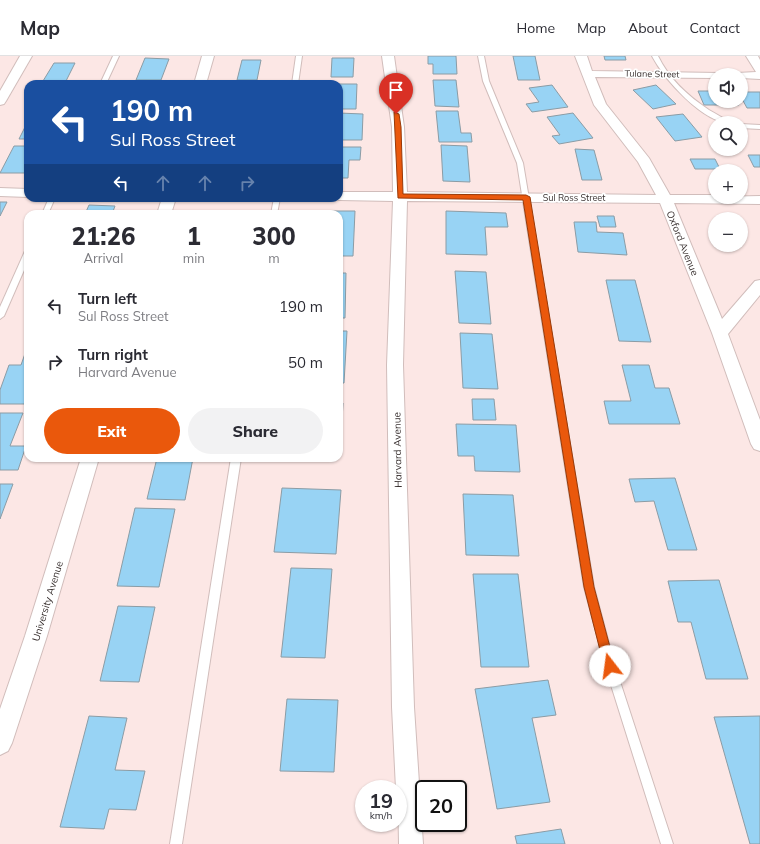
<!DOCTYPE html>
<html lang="en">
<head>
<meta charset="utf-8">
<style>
  :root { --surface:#fff; --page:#f2f2f3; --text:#2b2b33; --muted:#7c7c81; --line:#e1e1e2; --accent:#ea580c }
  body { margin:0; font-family:Mulish,sans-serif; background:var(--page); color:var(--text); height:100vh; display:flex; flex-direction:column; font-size:15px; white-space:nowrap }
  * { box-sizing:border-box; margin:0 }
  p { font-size:13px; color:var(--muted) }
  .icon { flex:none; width:22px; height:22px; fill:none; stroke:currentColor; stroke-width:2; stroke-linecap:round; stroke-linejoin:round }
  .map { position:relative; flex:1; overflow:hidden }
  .drawer { position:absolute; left:24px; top:154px; width:319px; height:252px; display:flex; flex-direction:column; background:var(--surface); border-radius:12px; box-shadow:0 1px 3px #0004 }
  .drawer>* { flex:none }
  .guide { position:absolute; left:24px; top:24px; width:319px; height:122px; border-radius:12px; box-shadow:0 1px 3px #0004; background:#1a4fa0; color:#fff; overflow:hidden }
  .fabs { position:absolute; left:708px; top:12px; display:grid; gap:8px }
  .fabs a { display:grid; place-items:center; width:40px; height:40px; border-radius:50%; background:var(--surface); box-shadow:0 1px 3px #0004; font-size:20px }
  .speed { position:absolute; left:355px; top:724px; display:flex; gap:8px; font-size:20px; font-weight:700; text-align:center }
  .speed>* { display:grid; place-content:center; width:52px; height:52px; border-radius:50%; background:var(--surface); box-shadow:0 1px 3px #0004; line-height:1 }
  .speed small { font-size:10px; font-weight:400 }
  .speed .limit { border:2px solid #111; border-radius:6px; background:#fff; color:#111 }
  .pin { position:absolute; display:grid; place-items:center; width:34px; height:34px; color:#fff; margin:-41px -17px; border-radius:50% 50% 50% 0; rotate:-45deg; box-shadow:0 0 4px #0007 }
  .pin .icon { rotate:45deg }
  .me { position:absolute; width:44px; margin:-22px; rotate:345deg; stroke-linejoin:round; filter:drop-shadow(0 0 3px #0008) }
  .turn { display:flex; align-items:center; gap:14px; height:84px; padding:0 20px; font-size:18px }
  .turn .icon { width:52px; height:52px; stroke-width:2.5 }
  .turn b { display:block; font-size:28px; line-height:34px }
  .lanes { display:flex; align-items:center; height:38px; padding:0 20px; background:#0003; justify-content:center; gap:20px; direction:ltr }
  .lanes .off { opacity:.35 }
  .eta { display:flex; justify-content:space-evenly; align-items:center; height:68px; text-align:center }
  .eta b { font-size:24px; font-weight:800; line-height:28px }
  .action { display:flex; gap:8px; margin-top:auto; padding:8px 20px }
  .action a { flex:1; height:46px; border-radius:24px; background:var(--accent); color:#fff; font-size:16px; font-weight:800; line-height:46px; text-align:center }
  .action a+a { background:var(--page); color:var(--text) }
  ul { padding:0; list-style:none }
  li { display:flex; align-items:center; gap:12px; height:56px; padding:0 20px }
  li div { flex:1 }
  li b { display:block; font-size:15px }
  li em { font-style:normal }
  header { display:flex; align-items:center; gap:24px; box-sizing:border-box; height:56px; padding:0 20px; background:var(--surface); border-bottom:1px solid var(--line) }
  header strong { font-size:19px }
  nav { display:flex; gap:22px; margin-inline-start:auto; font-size:14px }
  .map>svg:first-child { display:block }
  .building { fill:#98d3f4; stroke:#8b9ca5 }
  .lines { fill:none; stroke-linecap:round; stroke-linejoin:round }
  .service-casing { stroke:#d1bdbb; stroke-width:2 }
  .minor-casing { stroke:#d1bdbb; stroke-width:2 }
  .service { fill:#fff; fill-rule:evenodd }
  .minor { fill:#fff; fill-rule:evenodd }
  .route { fill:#ea580c; stroke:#983908 }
  .labels { text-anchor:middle; stroke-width:3.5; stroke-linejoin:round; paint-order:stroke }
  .far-street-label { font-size:9px; fill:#393130; stroke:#fff }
  .street-label { font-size:10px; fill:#393130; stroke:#fff }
</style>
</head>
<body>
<header>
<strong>Map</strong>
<nav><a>Home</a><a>Map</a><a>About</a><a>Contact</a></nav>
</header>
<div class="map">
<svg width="760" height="788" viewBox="0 0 760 788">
  <rect width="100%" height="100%" fill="#fce7e5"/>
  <g class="building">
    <polygon points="428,0 456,0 457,18 433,18 433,8 428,8"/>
    <polygon points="513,0 535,0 540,24 518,24"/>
    <polygon points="604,0 625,0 626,4 605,4"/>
    <polygon points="145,2 169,3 161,24 136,24"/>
    <polygon points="332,2 354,2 353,21 331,21"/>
    <polygon points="242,4 261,4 257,24 237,24"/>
    <polygon points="54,7 75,7 66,25 43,25"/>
    <polygon points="433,24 456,24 459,51 435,50"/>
    <polygon points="332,28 357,28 356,53 339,53 339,28"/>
    <polygon points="552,29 568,51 532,56 526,48 539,46 529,32"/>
    <polygon points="656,29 676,48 653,53 633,34"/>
    <polygon points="698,35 715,35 715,45 737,45 739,49 704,49"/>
    <polygon points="741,36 760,36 760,52 747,52 741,41"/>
    <polygon points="436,55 458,55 461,77 471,77 472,86 439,86"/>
    <polygon points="339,57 363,58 362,84 339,84"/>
    <polygon points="573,57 593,82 559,88 552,80 560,79 547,61"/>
    <polygon points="683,58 702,81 675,85 656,61"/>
    <polygon points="28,65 28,83 19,83"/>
    <polygon points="441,89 467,90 470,126 443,125"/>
    <polygon points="14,90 28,90 28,114 26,117 0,117"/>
    <polygon points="339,91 361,91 360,104 349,104 348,122 339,122"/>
    <polygon points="575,93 594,94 602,124 582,124"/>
    <polygon points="748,99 760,99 760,111 754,111"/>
    <polygon points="690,103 715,103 720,113 695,113"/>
    <polygon points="0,146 7,146 0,160"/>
    <polygon points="89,149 115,150 112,158 85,158"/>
    <polygon points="317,155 355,155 353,200 339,200 339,158 317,158"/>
    <polygon points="446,155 506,157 508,171 485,171 487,199 446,198"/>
    <polygon points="597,160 614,160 616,171 600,171"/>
    <polygon points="574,166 596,166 597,176 623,177 627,199 578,196"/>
    <polygon points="455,215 486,216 491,268 459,267"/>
    <polygon points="339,217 346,217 345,262 339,262"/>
    <polygon points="606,224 635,224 651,286 619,285"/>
    <polygon points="339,275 347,275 344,327 339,327"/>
    <polygon points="460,277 492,278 498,333 463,332"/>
    <polygon points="27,292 28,348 0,348 0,334 9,309 21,309"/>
    <polygon points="622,309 649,309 655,332 669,332 680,368 609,368 604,345 631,345"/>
    <polygon points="472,343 494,343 496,364 473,364"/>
    <polygon points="339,347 343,347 340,399 339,399"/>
    <polygon points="0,357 23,357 10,390 26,390 18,414 0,414"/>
    <polygon points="456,368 516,369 520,416 475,415 474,400 458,400"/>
    <polygon points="157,402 193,402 185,444 147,443"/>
    <polygon points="675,422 697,494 668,494 654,445 635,446 629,423"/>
    <polygon points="0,428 13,428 0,463"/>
    <polygon points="282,432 341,434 336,498 274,496"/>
    <polygon points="463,438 513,439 519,500 466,499"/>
    <polygon points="135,452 175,453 159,531 117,530"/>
    <polygon points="291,512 332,513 325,602 281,601"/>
    <polygon points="473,518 518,518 529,611 481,611"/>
    <polygon points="719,524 748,623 706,623 691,566 678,566 668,525"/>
    <polygon points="118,550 155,551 139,626 100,625"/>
    <polygon points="548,624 556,659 532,662 550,746 497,753 475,633"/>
    <polygon points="287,643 338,644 334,716 280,715"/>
    <polygon points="89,660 127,662 115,714 145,715 136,754 109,753 104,773 60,771"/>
    <polygon points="760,660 760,788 750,788 714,661"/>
    <polygon points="561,773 565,788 517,788 515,780"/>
  </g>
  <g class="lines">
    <g class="service-casing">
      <g id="service">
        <polygon points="113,0 119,0 106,28 100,28"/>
        <polygon points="296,0 302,0 298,28 292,28"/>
        <polygon points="478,0 484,0 489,25 523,107 594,531 615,610 673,788 661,788 605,610 584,531 517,107 483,25"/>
        <path d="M652 0H658C669 23 688 40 709 54 716 58 724 62 730 67 703 67 664 23 652 0Z"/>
        <polygon points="741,68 760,69 760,73 741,72"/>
        <polygon points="49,142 55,142 48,158 42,158"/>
        <polygon points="274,142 280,142 277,158 271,158"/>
        <polygon points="25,195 28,195 28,205 4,260 0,263 0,251"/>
        <polygon points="231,402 241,402 182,788 170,788"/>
      </g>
    </g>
    <g class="minor-casing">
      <g id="minor">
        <polygon points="20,0 32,0 6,45 4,48 0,49 0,35"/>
        <polygon points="202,0 214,0 206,28 194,28"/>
        <polygon points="382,0 394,0 404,71 407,136 656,139 638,106 594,49 575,0 587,0 592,15 719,17 721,19 715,19 715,22 595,21 606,48 649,102 670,139 715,139 715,141 760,140 760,148 674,147 722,263 755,225 760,224 760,239 728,278 760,364 760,395 754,393 751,388 712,277 660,147 407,145 403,309 414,651 423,788 399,788 398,733 396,733 392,651 387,309 393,145 339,144 334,142 339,142 339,136 393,136 392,71"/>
        <polygon points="746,0 758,0 760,4 760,23 741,22 741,19 735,19 737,17 756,16"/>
        <polygon points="0,132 28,133 28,141 0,140"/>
        <polygon points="162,142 176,142 171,158 157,158"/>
        <polygon points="81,402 99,402 47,580 12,687 8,695 0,699 0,653 25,580"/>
      </g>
    </g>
    <use href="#service" class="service"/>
    <use href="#minor" class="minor"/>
  </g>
  <polygon class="route" points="394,56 399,58 401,71 403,138 526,139 530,141 594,531 615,610 614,613 610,615 606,613 604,610 584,531 523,144 398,142"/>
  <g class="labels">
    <g class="far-street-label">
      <text transform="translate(652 18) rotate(1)" y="3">Tulane Street</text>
      <text x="574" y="145">Sul Ross Street</text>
    </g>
    <g class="street-label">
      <text transform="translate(683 187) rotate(68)" y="4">Oxford Avenue</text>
      <text transform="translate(397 394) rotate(-91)" y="4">Harvard Avenue</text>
      <text transform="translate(47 545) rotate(-73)" y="4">University Avenue</text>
    </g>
  </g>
</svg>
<div class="fabs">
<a><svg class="icon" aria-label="sound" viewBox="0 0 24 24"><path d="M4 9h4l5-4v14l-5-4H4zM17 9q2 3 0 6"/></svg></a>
<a><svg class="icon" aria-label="search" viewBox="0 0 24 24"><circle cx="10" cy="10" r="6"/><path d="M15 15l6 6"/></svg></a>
<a>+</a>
<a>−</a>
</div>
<div class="speed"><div>19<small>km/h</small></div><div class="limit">20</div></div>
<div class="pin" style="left:396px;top:58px;background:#d93025"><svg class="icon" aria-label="arrive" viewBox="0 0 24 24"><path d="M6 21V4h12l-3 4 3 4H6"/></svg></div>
<svg class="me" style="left:610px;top:610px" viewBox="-20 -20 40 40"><circle r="19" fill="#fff"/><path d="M0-13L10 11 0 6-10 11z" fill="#ea580c"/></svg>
<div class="guide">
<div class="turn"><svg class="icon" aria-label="left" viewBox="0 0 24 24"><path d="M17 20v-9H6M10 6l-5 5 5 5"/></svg><div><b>190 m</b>Sul Ross Street</div></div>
<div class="lanes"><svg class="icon" aria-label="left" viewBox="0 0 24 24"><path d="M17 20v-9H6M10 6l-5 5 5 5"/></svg><svg class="icon off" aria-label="ahead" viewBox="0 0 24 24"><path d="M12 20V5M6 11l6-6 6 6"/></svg><svg class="icon off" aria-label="ahead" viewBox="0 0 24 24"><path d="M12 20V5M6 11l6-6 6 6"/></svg><svg class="icon off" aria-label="right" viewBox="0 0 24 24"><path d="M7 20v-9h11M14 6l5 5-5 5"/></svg></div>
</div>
<section class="drawer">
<div class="eta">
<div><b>21:26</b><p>Arrival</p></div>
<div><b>1</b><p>min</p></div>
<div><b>300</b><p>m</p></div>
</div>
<ul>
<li><svg class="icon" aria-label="left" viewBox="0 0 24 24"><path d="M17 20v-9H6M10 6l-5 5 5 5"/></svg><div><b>Turn left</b><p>Sul Ross Street</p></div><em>190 m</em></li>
<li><svg class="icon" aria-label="right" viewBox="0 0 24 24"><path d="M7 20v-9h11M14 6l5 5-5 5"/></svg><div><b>Turn right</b><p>Harvard Avenue</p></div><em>50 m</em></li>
</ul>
<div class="action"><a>Exit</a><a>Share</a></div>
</section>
</div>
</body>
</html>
